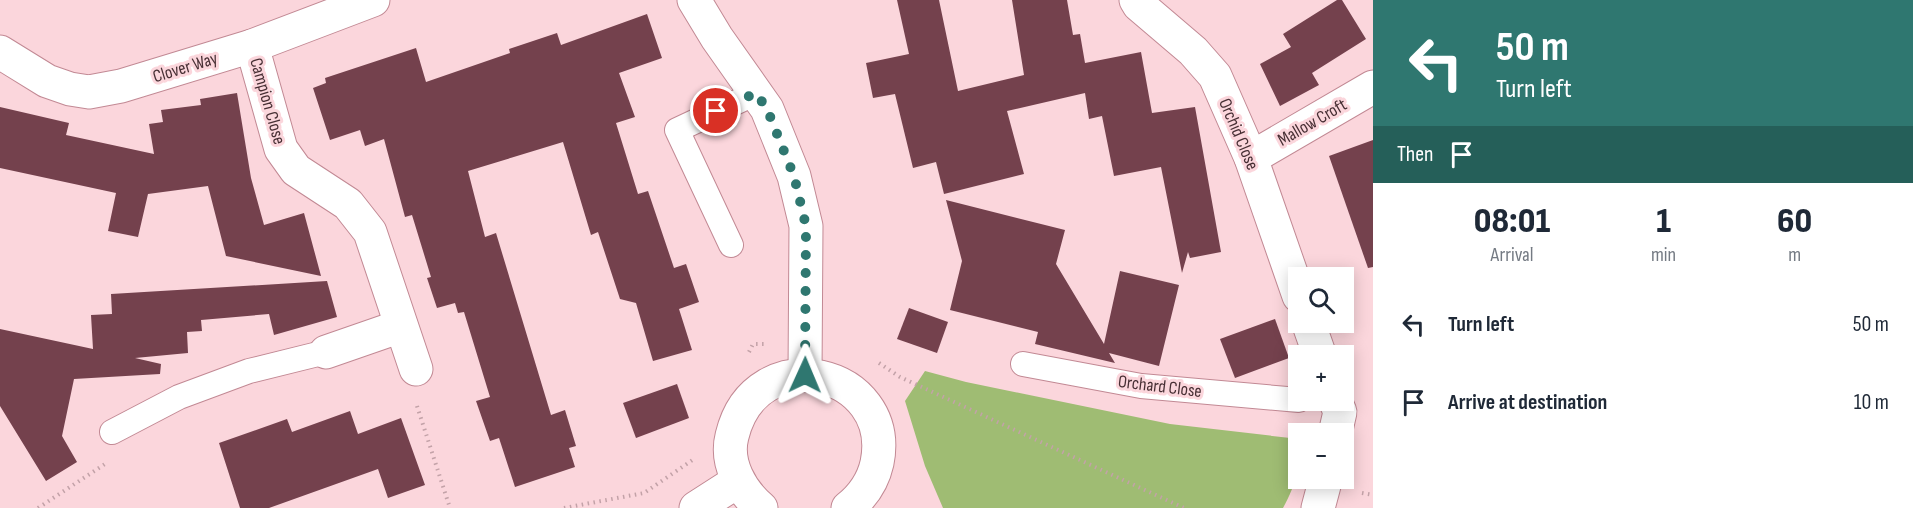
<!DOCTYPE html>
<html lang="en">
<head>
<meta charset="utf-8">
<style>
  :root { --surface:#fff; --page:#f2f2f3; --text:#1f2937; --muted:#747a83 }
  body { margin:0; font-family:"Sofia Sans Condensed",sans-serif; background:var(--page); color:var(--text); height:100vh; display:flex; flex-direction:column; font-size:22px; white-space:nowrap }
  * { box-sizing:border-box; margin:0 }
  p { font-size:20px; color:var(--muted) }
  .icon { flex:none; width:33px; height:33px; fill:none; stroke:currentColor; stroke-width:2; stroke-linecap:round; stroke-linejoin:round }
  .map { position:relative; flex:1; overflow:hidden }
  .panel { display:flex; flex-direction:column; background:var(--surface); width:540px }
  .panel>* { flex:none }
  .banner { background:#2f7770; color:#fff; overflow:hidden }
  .controls { position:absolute; left:1288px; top:267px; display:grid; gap:12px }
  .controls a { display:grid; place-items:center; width:66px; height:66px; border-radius:0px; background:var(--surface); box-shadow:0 3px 15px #0003; font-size:30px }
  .pin { position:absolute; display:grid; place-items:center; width:51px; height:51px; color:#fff; margin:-26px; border:3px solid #fff; border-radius:50%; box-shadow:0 2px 6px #0007 }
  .me { position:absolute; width:66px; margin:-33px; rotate:1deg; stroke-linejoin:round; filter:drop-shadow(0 0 4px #0008) }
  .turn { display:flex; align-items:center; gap:21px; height:126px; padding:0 24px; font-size:27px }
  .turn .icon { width:78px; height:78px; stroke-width:2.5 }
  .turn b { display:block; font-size:42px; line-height:51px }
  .then { display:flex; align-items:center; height:57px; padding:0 24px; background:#0003; gap:12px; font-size:22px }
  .eta { display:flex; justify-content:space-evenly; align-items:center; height:102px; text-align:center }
  .eta b { font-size:36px; font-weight:800; line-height:42px }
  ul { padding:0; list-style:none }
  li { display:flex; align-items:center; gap:18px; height:78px; padding:0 24px }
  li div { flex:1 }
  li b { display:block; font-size:22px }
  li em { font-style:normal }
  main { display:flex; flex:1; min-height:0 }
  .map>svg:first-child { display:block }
  .green { fill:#9fbc73 }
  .building { fill:#74414d }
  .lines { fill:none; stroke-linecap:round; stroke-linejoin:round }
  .lane-casing { stroke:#c28994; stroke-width:26 }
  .street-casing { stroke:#c28994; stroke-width:35 }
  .path { stroke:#c3a2a8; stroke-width:4; stroke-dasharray:1.5 4.5; stroke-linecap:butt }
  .lane { stroke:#fff; stroke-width:24 }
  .street { stroke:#fff; stroke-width:33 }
  .route { stroke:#2f7770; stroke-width:10; stroke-dasharray:0 18 }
  .labels { text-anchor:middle; stroke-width:6; stroke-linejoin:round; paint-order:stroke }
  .street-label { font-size:18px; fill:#472f34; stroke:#fbd6dc }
</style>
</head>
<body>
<main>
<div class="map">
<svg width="1373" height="508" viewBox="0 0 1373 508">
  <rect width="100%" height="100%" fill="#fbd6dc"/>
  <path class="green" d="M925 371 966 382 1170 424 1299 439C1299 468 1297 483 1283 508H943L925 466 905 401Z"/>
  <g class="building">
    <polygon points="897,0 939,0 958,91 1024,75 1012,0 1067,0 1073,35 1080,34 1085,63 1141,52 1152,113 1195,107 1221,252 1190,258 1188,252 1182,273 1161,167 1114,176 1102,116 1089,119 1085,93 1007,111 1024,174 944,194 936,162 913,168 895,94 873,98 866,63 909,54"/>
    <polygon points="1337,0 1342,0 1366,39 1312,73 1319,85 1280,106 1260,64 1291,47 1283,34"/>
    <polygon points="647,14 662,58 619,73 635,117 616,123 638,194 648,191 674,268 686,264 699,302 679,309 692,350 653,361 636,303 620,299 598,232 591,235 563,142 468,171 485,237 496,233 551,415 565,410 576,446 569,448 575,467 515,487 499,438 490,441 476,401 490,397 464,312 458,313 455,303 437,308 427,278 431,277 412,215 405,217 384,139 365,146 360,130 330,140 313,88 326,83 325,78 416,48 426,82 510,53 509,49 557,33 561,45"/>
    <polygon points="237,93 251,178 264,225 304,213 321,276 226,256 208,186 148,194 138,237 108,231 116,193 0,168 0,107 69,123 66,135 154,154 149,124 163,122 161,110 201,105 200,99"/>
    <polygon points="1373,140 1373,267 1368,268 1329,156"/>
    <polygon points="946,200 1065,230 1056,264 1104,344 1120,271 1179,285 1159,366 1109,353 1115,363 1035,344 1038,332 950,310 962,261"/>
    <polygon points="327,281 337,317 274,335 269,314 201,320 202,331 187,332 188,353 135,358 161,364 160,374 74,379 62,436 77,462 46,481 0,406 0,329 93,349 91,315 112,314 111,294"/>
    <polygon points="909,308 948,322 937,353 897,339"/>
    <polygon points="1275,319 1289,358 1235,378 1220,339"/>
    <polygon points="677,384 689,418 636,438 623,403"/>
    <polygon points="350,411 358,434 401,418 425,485 388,498 378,469 269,508 240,508 219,443 287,419 292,432"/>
  </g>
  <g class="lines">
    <g class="lane-casing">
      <g id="lane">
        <polyline points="731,245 677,130 756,93"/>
        <polyline points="1023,364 1141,386 1299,400"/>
        <polyline points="112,432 179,397 249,371 326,352"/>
      </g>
    </g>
    <g class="street-casing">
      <g id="street">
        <polyline points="694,0 717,38 767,109 794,176 806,226 805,374"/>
        <polyline points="1136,0 1139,5 1193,51 1215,76 1251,158 1299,296"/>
        <polyline points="252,46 281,149 296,170 348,204 370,232 416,369"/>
        <polyline points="0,52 47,81 70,89 89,92 121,86 252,46 373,0"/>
        <polyline points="1251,158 1373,87"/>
        <polyline points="1308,322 1320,356"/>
        <polyline points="326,352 401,326"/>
        <polyline points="1335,434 1340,412 1335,400"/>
        <polyline points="696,508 738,481"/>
        <path d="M761 508C741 491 725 463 732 436 756 336 896 370 877 463 873 481 863 496 848 508"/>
        <polyline points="1318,508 1326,478"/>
      </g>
    </g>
    <g class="path">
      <polyline points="749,352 753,344 764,344"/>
      <polyline points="879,363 900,377 1184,508"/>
      <polyline points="417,406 450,508"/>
      <polyline points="1362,493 1373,495"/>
      <polyline points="38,508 105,464"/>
      <polyline points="564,508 644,493 694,459"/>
    </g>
    <use href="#lane" class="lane"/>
    <use href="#street" class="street"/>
  </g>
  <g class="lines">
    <polyline class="route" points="716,111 756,93 767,109 794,176 806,226 805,375"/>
  </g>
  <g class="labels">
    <g class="street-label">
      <text transform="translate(185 67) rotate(-17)" y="6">Clover Way</text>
      <text transform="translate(268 101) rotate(74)" y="6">Campion Close</text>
      <text transform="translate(1312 122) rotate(-30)" y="6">Mallow Croft</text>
      <text transform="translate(1239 134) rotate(67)" y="6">Orchid Close</text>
      <text transform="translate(1160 386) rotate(7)" y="6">Orchard Close</text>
    </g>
  </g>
</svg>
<div class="controls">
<a><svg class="icon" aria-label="search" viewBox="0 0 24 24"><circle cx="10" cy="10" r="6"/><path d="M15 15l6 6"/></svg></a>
<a>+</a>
<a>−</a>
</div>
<div class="pin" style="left:716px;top:111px;background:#d93025"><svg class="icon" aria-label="arrive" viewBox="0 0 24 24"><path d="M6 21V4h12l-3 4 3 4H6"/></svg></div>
<svg class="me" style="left:805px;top:375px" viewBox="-20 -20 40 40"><path d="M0-17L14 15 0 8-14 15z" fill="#2f7770" stroke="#fff" stroke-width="4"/></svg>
</div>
<section class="panel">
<div class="banner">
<div class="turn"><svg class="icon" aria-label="left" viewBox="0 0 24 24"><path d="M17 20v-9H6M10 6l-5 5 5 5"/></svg><div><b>50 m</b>Turn left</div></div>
<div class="then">Then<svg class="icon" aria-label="arrive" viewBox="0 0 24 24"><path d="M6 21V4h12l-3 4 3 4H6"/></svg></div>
</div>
<div class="eta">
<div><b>08:01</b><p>Arrival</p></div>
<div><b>1</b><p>min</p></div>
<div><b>60</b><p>m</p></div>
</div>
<ul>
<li><svg class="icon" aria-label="left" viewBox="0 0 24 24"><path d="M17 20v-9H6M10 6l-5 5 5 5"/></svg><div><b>Turn left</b></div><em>50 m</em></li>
<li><svg class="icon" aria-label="arrive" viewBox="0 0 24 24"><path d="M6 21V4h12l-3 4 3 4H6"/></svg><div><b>Arrive at destination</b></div><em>10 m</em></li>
</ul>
</section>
</main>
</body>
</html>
